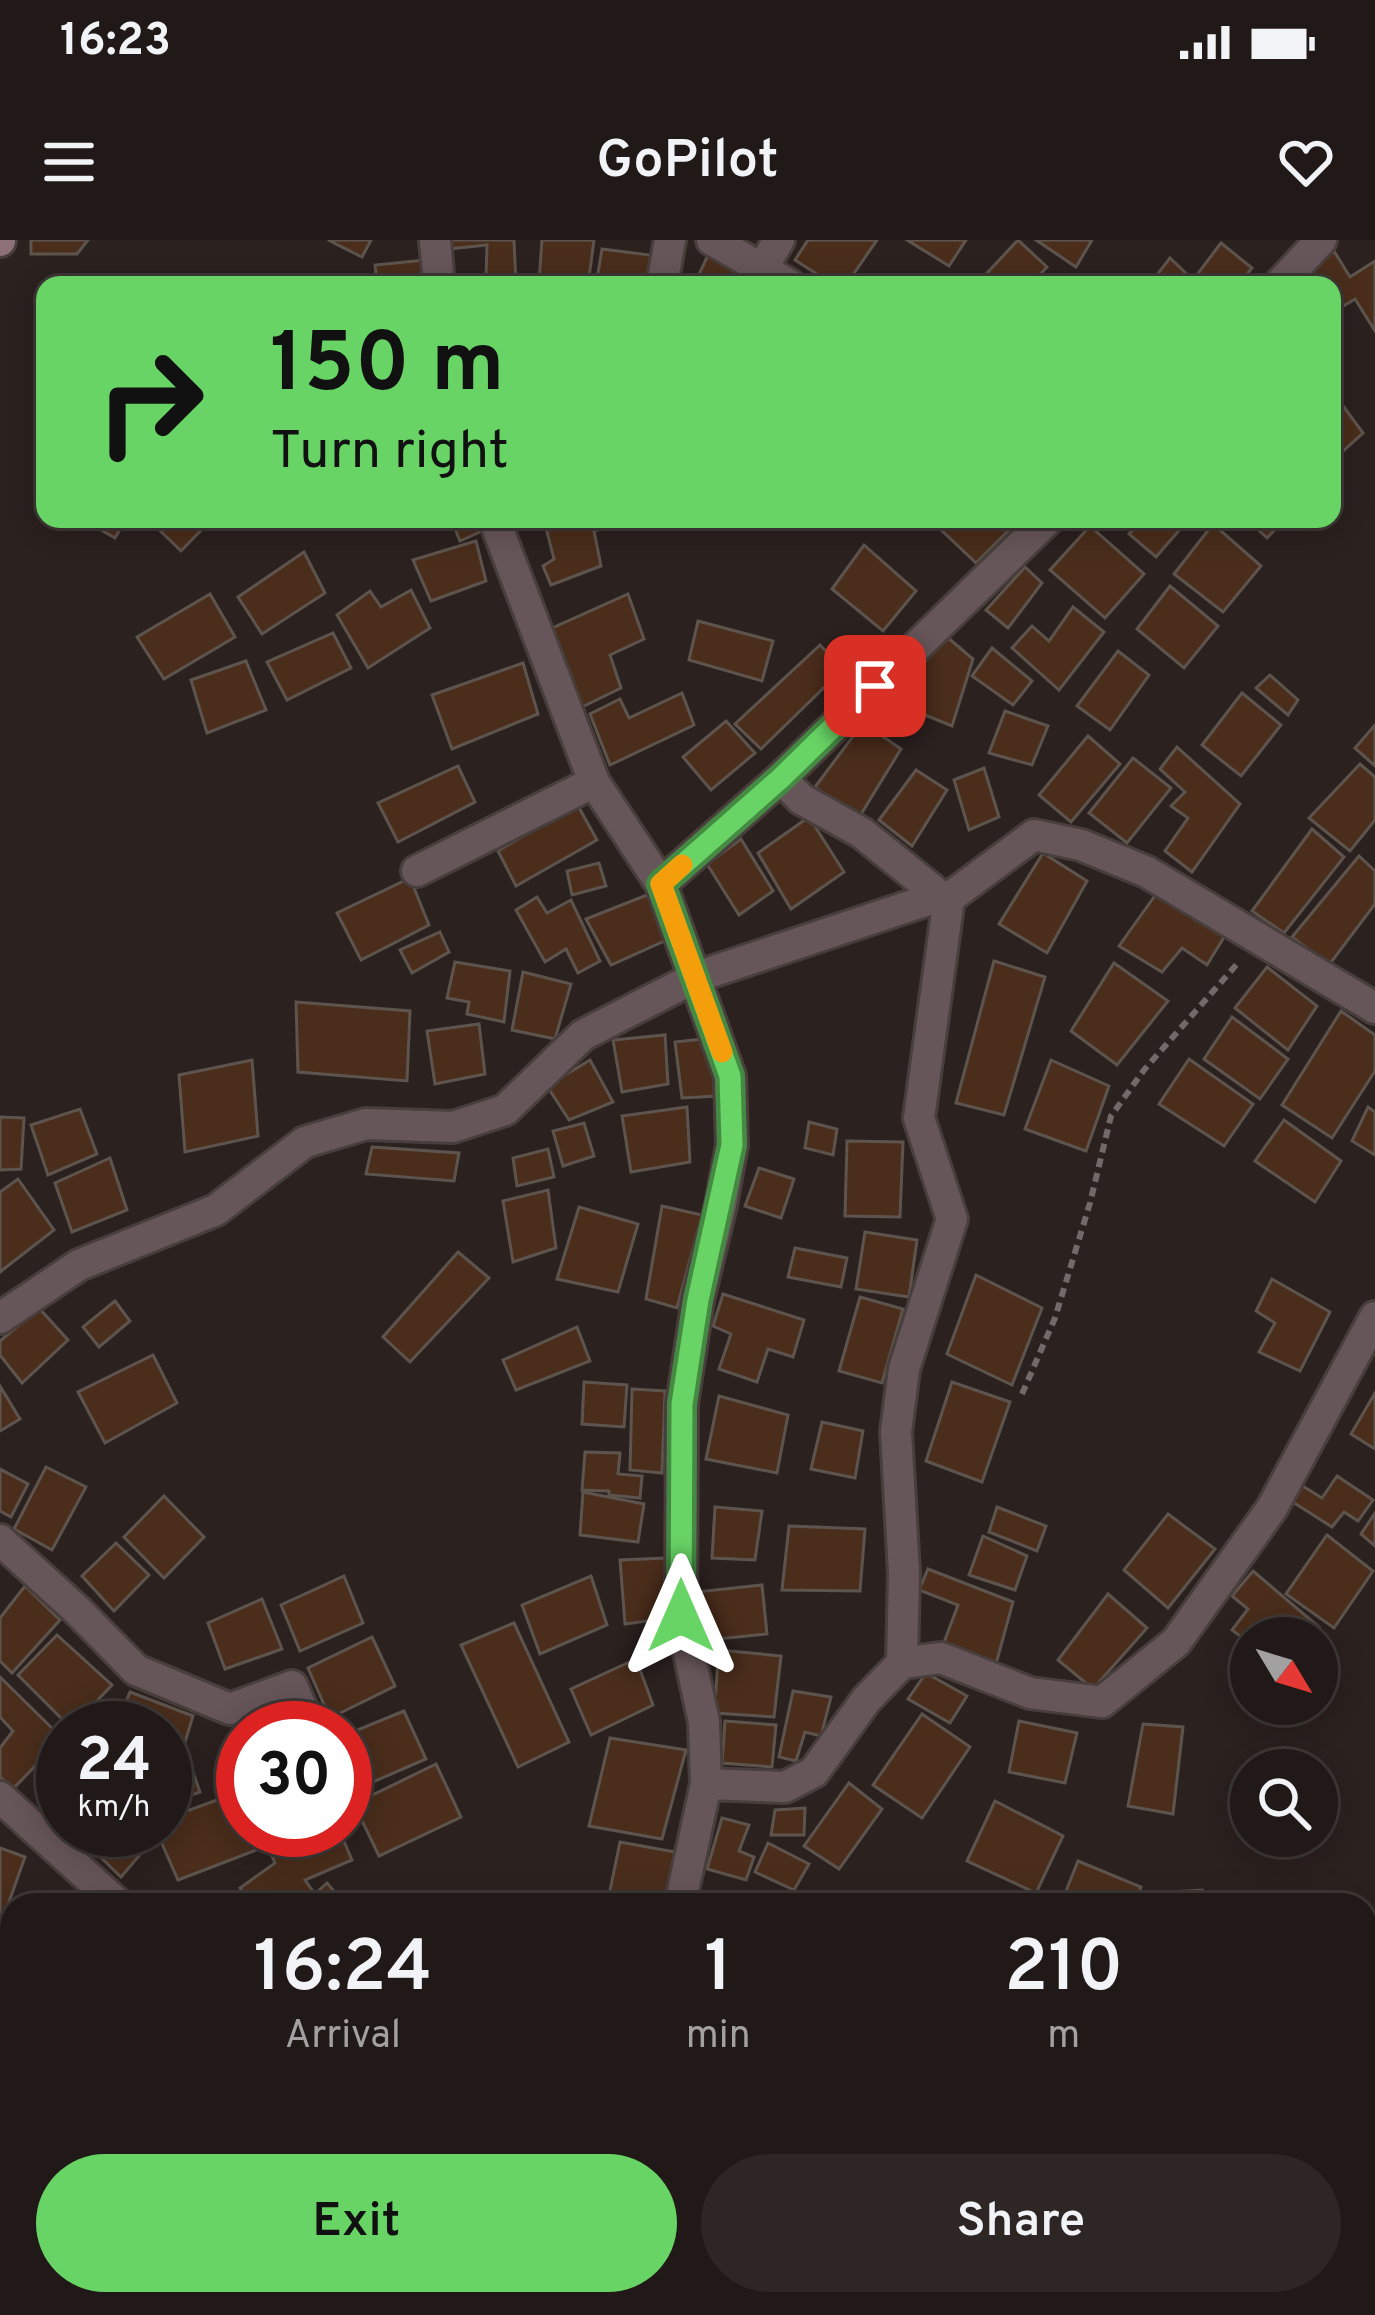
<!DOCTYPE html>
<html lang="en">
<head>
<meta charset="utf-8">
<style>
  :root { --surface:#201917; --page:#2d2624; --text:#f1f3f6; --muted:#a2a0a1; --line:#3d3836; --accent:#68d465 }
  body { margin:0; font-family:Overpass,sans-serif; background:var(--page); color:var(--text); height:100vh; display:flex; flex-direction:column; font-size:45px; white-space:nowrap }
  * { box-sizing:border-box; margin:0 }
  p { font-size:39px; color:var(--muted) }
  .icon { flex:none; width:66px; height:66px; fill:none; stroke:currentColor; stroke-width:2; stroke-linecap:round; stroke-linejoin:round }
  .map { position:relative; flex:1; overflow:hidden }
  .panel { position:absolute; left:0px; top:1653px; width:1377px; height:423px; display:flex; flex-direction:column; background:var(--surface); border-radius:36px 36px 0 0; box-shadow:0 6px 30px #0003,0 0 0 3px var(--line) }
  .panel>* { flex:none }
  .top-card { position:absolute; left:36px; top:36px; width:1305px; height:252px; border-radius:24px; box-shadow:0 6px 30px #0003,0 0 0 3px var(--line); background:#68d465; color:#111; overflow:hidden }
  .needle { width:78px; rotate:128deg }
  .buttons { position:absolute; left:1230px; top:1377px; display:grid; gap:24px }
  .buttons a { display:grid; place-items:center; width:108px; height:108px; border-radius:50%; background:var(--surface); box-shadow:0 6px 30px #0003,0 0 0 3px var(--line); font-size:60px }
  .speed { position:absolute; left:36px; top:1461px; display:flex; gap:24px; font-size:60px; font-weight:700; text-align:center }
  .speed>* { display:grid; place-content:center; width:156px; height:156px; border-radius:50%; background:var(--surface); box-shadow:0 6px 30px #0003,0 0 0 3px var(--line); line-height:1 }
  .speed small { font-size:30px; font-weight:400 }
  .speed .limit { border:18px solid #d22; background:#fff; color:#111 }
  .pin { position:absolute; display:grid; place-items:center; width:102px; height:102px; color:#fff; margin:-51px; border-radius:24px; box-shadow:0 6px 18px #0006 }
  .me { position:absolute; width:132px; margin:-66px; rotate:0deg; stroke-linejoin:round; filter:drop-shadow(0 0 9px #0008) }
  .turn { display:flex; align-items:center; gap:42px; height:252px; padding:0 36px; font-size:54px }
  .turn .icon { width:156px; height:156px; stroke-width:2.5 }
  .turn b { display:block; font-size:84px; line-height:102px }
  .eta { display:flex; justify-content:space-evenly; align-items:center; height:204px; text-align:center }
  .eta b { font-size:72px; font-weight:600; line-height:84px }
  .button { display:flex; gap:24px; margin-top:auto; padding:24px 36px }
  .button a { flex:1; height:138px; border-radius:72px; background:var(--accent); color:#111; font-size:48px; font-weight:600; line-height:138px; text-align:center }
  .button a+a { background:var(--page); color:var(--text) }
  .status { display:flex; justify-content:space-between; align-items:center; height:84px; padding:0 60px; background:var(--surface); direction:ltr }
  .status svg { height:33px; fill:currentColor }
  header { display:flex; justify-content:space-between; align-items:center; height:156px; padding:0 36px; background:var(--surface); font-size:54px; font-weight:600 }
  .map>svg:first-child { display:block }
  .building { fill:#4a2d1b; stroke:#5e544e; stroke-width:3 }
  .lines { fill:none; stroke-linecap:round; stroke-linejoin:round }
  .street-casing { stroke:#483e3c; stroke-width:36 }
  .secondary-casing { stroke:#483e3c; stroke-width:36 }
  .path { stroke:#726a68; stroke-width:6; stroke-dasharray:9 6; stroke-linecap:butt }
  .street { stroke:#675659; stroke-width:30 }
  .secondary { stroke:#8d7177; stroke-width:30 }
  .route-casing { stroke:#448a42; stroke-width:30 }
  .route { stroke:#68d465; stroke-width:21 }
  .slow { stroke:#f59e0b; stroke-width:21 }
</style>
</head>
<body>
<div class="status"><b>16:23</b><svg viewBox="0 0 49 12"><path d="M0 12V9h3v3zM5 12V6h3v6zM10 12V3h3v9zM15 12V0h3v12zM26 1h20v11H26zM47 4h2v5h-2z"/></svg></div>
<header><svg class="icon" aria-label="menu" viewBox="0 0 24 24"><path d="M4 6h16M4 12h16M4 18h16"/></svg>GoPilot<svg class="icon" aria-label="heart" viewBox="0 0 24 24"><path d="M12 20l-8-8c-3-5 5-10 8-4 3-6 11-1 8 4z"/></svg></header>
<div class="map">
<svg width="1375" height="2075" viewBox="0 0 1375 2075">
  <rect width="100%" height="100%" fill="#2b211f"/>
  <g class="building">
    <polygon points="31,0 88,0 77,14 31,14"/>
    <polygon points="328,0 371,0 362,17"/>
    <polygon points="447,0 514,0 516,45 456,45 455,40 486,37 487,5 448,9"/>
    <polygon points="542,0 594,0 588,45 539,42"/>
    <polygon points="808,0 877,0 846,45 834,45 795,20"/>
    <polygon points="907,0 966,0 949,26"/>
    <polygon points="1018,0 1047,27 1030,45 999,45 987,33"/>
    <polygon points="1036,0 1092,0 1076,27"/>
    <polygon points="1221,3 1252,28 1238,45 1149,45 1170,18 1193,40"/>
    <polygon points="602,9 657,16 653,45 596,45"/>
    <polygon points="1334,11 1350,37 1375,21 1375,91 1355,59 1332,73 1332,45 1302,45 1295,34"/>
    <polygon points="709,13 761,45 694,45"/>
    <polygon points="426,20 427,45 377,45 375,25"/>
    <polygon points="1338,159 1363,193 1332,221 1332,164"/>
    <polygon points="82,279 126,279 115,298"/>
    <polygon points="148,279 212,279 181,311"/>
    <polygon points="451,279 478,279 482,291 460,301"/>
    <polygon points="565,279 606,279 608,287 594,291 601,326 551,345 543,326 554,319 545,284"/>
    <polygon points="947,279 1020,279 976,323 939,288"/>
    <polygon points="1143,279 1189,279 1156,317 1129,294"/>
    <polygon points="1247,279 1285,279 1267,298"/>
    <polygon points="1213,284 1261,326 1223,372 1174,334"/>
    <polygon points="1090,286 1144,334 1105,378 1050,330"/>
    <polygon points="476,301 486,341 431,361 413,320"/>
    <polygon points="864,305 916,351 883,391 832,349"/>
    <polygon points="304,312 325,353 262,394 238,357"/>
    <polygon points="1025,327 1042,343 1008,388 986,370"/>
    <polygon points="1170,346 1218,386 1184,428 1137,389"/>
    <polygon points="411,350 430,388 368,428 337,375 370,351 381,367"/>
    <polygon points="210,354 235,397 164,439 137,397"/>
    <polygon points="628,354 644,399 610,415 621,448 582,467 550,389"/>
    <polygon points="1073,367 1104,392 1059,450 1012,408 1032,386 1049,401"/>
    <polygon points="698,381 773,401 762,441 689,420"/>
    <polygon points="333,393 351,428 287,460 267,422"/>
    <polygon points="947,397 973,419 952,486 888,460"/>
    <polygon points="820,405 843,429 761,509 735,484"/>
    <polygon points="992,408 1032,441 1013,465 972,436"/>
    <polygon points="1118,411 1149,435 1110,490 1077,466"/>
    <polygon points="246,421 266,470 207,493 191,440"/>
    <polygon points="523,423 538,474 452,509 432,455"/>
    <polygon points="1270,435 1298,460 1288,475 1256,448"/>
    <polygon points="682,453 694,485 610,525 590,474 620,459 629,478"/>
    <polygon points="1242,453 1281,485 1241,536 1202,505"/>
    <polygon points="1005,471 1048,486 1032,525 989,513"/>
    <polygon points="726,481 755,513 711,550 683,517"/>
    <polygon points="863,483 901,509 858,579 815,547"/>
    <polygon points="1375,485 1375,526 1355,508"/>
    <polygon points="1088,496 1120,524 1071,582 1039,555"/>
    <polygon points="1177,507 1240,564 1192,632 1165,611 1188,578 1171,566 1185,552 1160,529"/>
    <polygon points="1133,518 1171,548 1127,603 1089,573"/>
    <polygon points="1360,524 1375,537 1375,580 1350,611 1309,578"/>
    <polygon points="458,526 475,562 398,602 378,563"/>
    <polygon points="984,528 999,577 969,590 954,540"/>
    <polygon points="916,530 947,550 912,606 879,580"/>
    <polygon points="577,564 597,600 516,646 498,611"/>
    <polygon points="809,577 844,632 791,669 758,613"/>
    <polygon points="1312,589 1344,617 1284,693 1252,671"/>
    <polygon points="741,599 773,651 739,675 707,624"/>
    <polygon points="1043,613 1087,641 1047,713 999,684"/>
    <polygon points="1359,616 1375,631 1375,664 1329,725 1292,697"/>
    <polygon points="599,623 606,646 572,655 567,631"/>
    <polygon points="410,638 429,685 361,720 337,673"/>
    <polygon points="1159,650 1226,694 1207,725 1182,708 1162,732 1119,706"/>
    <polygon points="652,653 671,698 611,725 586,679"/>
    <polygon points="537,657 547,673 571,660 600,721 578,733 566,709 545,722 516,670"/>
    <polygon points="440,692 449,712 412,733 400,710"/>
    <polygon points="994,721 1045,737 1004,875 956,863"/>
    <polygon points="455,722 510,731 504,782 467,774 469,762 447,758"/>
    <polygon points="1114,723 1168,761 1117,825 1071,791"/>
    <polygon points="1267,727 1317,766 1288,810 1235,768"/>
    <polygon points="523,732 571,744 555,799 512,790"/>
    <polygon points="296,762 410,771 407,841 298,832"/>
    <polygon points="1341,771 1375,795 1375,831 1332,898 1282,865"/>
    <polygon points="1232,777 1288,819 1260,859 1204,819"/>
    <polygon points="479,784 485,834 435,844 427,791"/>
    <polygon points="665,795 668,844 622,852 613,800"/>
    <polygon points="712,798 718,856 682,858 675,802"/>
    <polygon points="1189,819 1253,864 1224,906 1159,864"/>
    <polygon points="252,820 258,896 185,912 179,835"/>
    <polygon points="590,820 613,862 569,880 547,846"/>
    <polygon points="1051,820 1109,846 1086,911 1025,889"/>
    <polygon points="687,867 690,922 631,932 622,876"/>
    <polygon points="1368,867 1375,872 1375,915 1352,901"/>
    <polygon points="80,869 97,914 48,935 31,885"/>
    <polygon points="0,877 24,878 21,929 0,930"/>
    <polygon points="1284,880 1341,921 1315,962 1255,921"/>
    <polygon points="809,882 837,889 833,915 805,908"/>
    <polygon points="584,883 594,916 563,926 553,891"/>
    <polygon points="847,901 903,902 900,977 845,976"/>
    <polygon points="372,907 459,913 454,941 366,934"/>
    <polygon points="548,909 554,937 517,946 513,918"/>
    <polygon points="110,918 127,970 72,992 55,943"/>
    <polygon points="759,928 794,939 781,978 745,966"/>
    <polygon points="18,939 54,990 0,1032 0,952"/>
    <polygon points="548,950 556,1008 513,1022 503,961"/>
    <polygon points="662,966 702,975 677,1068 646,1059"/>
    <polygon points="579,967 638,984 618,1052 557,1039"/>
    <polygon points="865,992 917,1000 909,1057 856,1049"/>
    <polygon points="795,1008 847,1018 841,1047 788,1037"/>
    <polygon points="458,1012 489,1038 410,1122 383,1097"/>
    <polygon points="976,1035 1042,1068 1012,1145 947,1114"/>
    <polygon points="1272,1039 1330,1072 1300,1131 1259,1112 1275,1083 1256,1071"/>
    <polygon points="723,1054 804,1080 793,1117 768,1109 757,1142 719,1129 731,1094 713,1086"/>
    <polygon points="860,1057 903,1069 882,1143 839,1131"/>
    <polygon points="115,1061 130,1081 99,1107 83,1087"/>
    <polygon points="39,1068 68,1100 22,1143 0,1115 0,1101"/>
    <polygon points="577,1087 590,1121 516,1150 503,1120"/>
    <polygon points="153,1115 177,1163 105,1203 78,1152"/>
    <polygon points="584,1142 627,1145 624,1187 582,1184"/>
    <polygon points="952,1142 1010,1162 982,1242 926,1221"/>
    <polygon points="0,1146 20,1179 0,1191"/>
    <polygon points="632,1149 665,1151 662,1233 630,1230"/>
    <polygon points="1375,1153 1375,1209 1351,1194"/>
    <polygon points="719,1156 788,1175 777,1233 706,1219"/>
    <polygon points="822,1182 863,1191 855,1238 811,1229"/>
    <polygon points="585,1212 620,1213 618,1234 642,1236 640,1258 609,1255 609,1251 582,1250"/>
    <polygon points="46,1227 86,1247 52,1310 14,1289"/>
    <polygon points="0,1229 28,1244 11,1277 0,1271"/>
    <polygon points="1337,1236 1373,1260 1358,1281 1344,1272 1332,1287 1288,1259 1301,1245 1322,1258"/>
    <polygon points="583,1252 644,1264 638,1302 580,1295"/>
    <polygon points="164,1256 204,1297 164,1338 124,1297"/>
    <polygon points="715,1267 762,1271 755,1320 712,1318"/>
    <polygon points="997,1267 1046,1286 1037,1311 989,1292"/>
    <polygon points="1375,1273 1375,1306 1361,1294"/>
    <polygon points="1168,1274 1215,1309 1168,1368 1124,1330"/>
    <polygon points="789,1286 865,1289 860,1351 782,1350"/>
    <polygon points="1327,1295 1373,1331 1334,1388 1286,1354"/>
    <polygon points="983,1296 1027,1316 1015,1350 969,1335"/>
    <polygon points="116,1303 149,1335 114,1371 82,1336"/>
    <polygon points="665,1318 670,1378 625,1384 620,1320"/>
    <polygon points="928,1329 1013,1362 996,1424 943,1405 958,1365 919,1350"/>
    <polygon points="1253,1331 1319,1387 1312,1398 1251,1398 1251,1404 1232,1390 1248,1369 1232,1356"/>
    <polygon points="344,1336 363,1383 300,1411 281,1365"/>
    <polygon points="591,1336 607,1385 540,1414 522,1365"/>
    <polygon points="762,1345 767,1394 697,1401 696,1352"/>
    <polygon points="25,1346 60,1380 12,1433 0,1421 0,1378"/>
    <polygon points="1108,1354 1147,1388 1093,1449 1058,1420"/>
    <polygon points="262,1359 282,1409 225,1429 208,1383"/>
    <polygon points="514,1383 569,1502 518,1527 461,1405"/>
    <polygon points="57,1395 112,1445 71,1488 18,1435"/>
    <polygon points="372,1397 395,1446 330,1478 308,1428"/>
    <polygon points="719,1410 781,1416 774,1477 714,1473"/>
    <polygon points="636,1419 653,1465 591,1495 571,1449"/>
    <polygon points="926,1433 967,1456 950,1483 908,1459"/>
    <polygon points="0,1437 62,1498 13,1549 0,1537 0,1508 13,1491 0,1477"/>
    <polygon points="793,1451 831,1457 821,1496 805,1492 796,1521 779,1517"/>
    <polygon points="130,1452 193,1476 182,1512 165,1506 165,1488 116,1487"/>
    <polygon points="404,1471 426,1519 352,1551 345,1535 345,1495"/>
    <polygon points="922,1474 970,1507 922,1578 873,1545"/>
    <polygon points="725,1481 776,1485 772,1527 722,1523"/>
    <polygon points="1019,1481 1077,1493 1065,1543 1009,1532"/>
    <polygon points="1143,1484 1183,1487 1173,1574 1128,1566"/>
    <polygon points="610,1498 686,1510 662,1599 589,1586"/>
    <polygon points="188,1518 200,1552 165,1564 165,1525"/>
    <polygon points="436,1524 461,1577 379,1616 354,1564"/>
    <polygon points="63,1532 63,1575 52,1535"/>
    <polygon points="849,1543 882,1569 839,1629 804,1606"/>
    <polygon points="236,1553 243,1570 243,1590 251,1590 259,1609 178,1640 156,1590 165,1590 165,1579"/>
    <polygon points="995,1561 1063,1596 1036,1653 967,1621"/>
    <polygon points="805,1568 804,1595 771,1595 775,1570"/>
    <polygon points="722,1578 749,1585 739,1611 754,1617 746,1640 707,1629"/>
    <polygon points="94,1590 122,1590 144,1610 121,1637 84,1601"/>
    <polygon points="261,1590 339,1590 352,1620 305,1640 314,1653 299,1665 254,1665 240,1648 275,1623"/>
    <polygon points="620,1602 680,1613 671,1665 607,1665"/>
    <polygon points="768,1603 809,1624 794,1650 755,1632"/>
    <polygon points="0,1608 25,1617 4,1676 0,1675"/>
    <polygon points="1078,1621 1141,1647 1134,1665 1087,1665 1064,1656"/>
    <polygon points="327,1643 346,1665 303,1665"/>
    <polygon points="1202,1650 1200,1665 1151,1665 1151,1653"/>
    <polygon points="12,1754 12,1823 0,1815 0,1773"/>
    <polygon points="350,2064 384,2064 375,2075 364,2075"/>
    <polygon points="398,2064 427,2064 448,2067 447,2075 396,2075"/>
    <polygon points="1323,2065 1324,2075 1294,2075 1293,2068"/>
  </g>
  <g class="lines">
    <g class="street-casing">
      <g id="street">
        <polyline points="435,0 439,45"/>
        <polyline points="712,0 790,45"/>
        <polyline points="762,29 779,0"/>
        <polyline points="662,45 670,0"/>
        <polyline points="1279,45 1321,0"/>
        <polyline points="494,279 594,542 661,644 730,836 732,905 721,965 698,1060 682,1164 681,1376 704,1482 706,1544 680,1665"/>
        <polyline points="781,538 801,559 862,593 940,656"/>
        <polyline points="417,631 594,542"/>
        <polyline points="661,644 781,538 1048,279"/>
        <polyline points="0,1078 79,1025 216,970 305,902 366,884 453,887 505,870 583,795 696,737 940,656 949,658 1034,595 1081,605 1147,632 1375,768"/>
        <polyline points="0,1300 78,1371 136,1430 230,1469 292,1446 310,1488"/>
        <polyline points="902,1423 904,1333 896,1192 904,1129 952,979 919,878 949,658"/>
        <polyline points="706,1544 785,1547 814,1532 866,1460 902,1423 941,1418 1030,1453 1102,1462 1176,1402 1272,1268 1375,1077"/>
        <polyline points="0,1557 119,1665"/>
        <polyline points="345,1569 346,1572"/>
        <polyline points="455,2064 457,2075"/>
      </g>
    </g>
    <g class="secondary-casing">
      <polyline id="secondary" points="0,1 0,0"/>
    </g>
    <g class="path">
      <polyline points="1022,1154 1055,1078 1090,963 1111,876 1144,830 1237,724"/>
      <polyline points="0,1830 12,1838"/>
    </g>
    <use href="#street" class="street"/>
    <use href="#secondary" class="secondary"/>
  </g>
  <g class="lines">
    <g class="route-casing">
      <polyline id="route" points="681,1376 682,1164 698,1060 732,905 730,836 661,644 781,538 875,446"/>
    </g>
    <use href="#route" class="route"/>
    <polyline class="slow" points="682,625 661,644 722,812"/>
  </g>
</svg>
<div class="buttons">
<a><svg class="needle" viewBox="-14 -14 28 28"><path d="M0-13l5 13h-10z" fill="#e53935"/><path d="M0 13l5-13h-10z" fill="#a2a0a1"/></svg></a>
<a><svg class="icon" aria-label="search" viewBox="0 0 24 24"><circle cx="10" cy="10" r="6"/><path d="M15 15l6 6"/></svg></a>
</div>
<div class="speed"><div>24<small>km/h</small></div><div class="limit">30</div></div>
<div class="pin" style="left:875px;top:446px;background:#d93025"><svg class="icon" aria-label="arrive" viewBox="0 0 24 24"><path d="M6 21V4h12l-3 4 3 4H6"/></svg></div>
<svg class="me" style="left:681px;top:1376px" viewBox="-20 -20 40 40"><path d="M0-17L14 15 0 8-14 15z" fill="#68d465" stroke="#fff" stroke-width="4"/></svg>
<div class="top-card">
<div class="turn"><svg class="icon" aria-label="right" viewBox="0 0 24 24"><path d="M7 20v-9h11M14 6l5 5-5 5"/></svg><div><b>150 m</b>Turn right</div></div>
</div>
<section class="panel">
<div class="eta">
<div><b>16:24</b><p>Arrival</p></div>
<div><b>1</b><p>min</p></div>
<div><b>210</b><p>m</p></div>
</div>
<div class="button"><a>Exit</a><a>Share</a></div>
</section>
</div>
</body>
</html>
